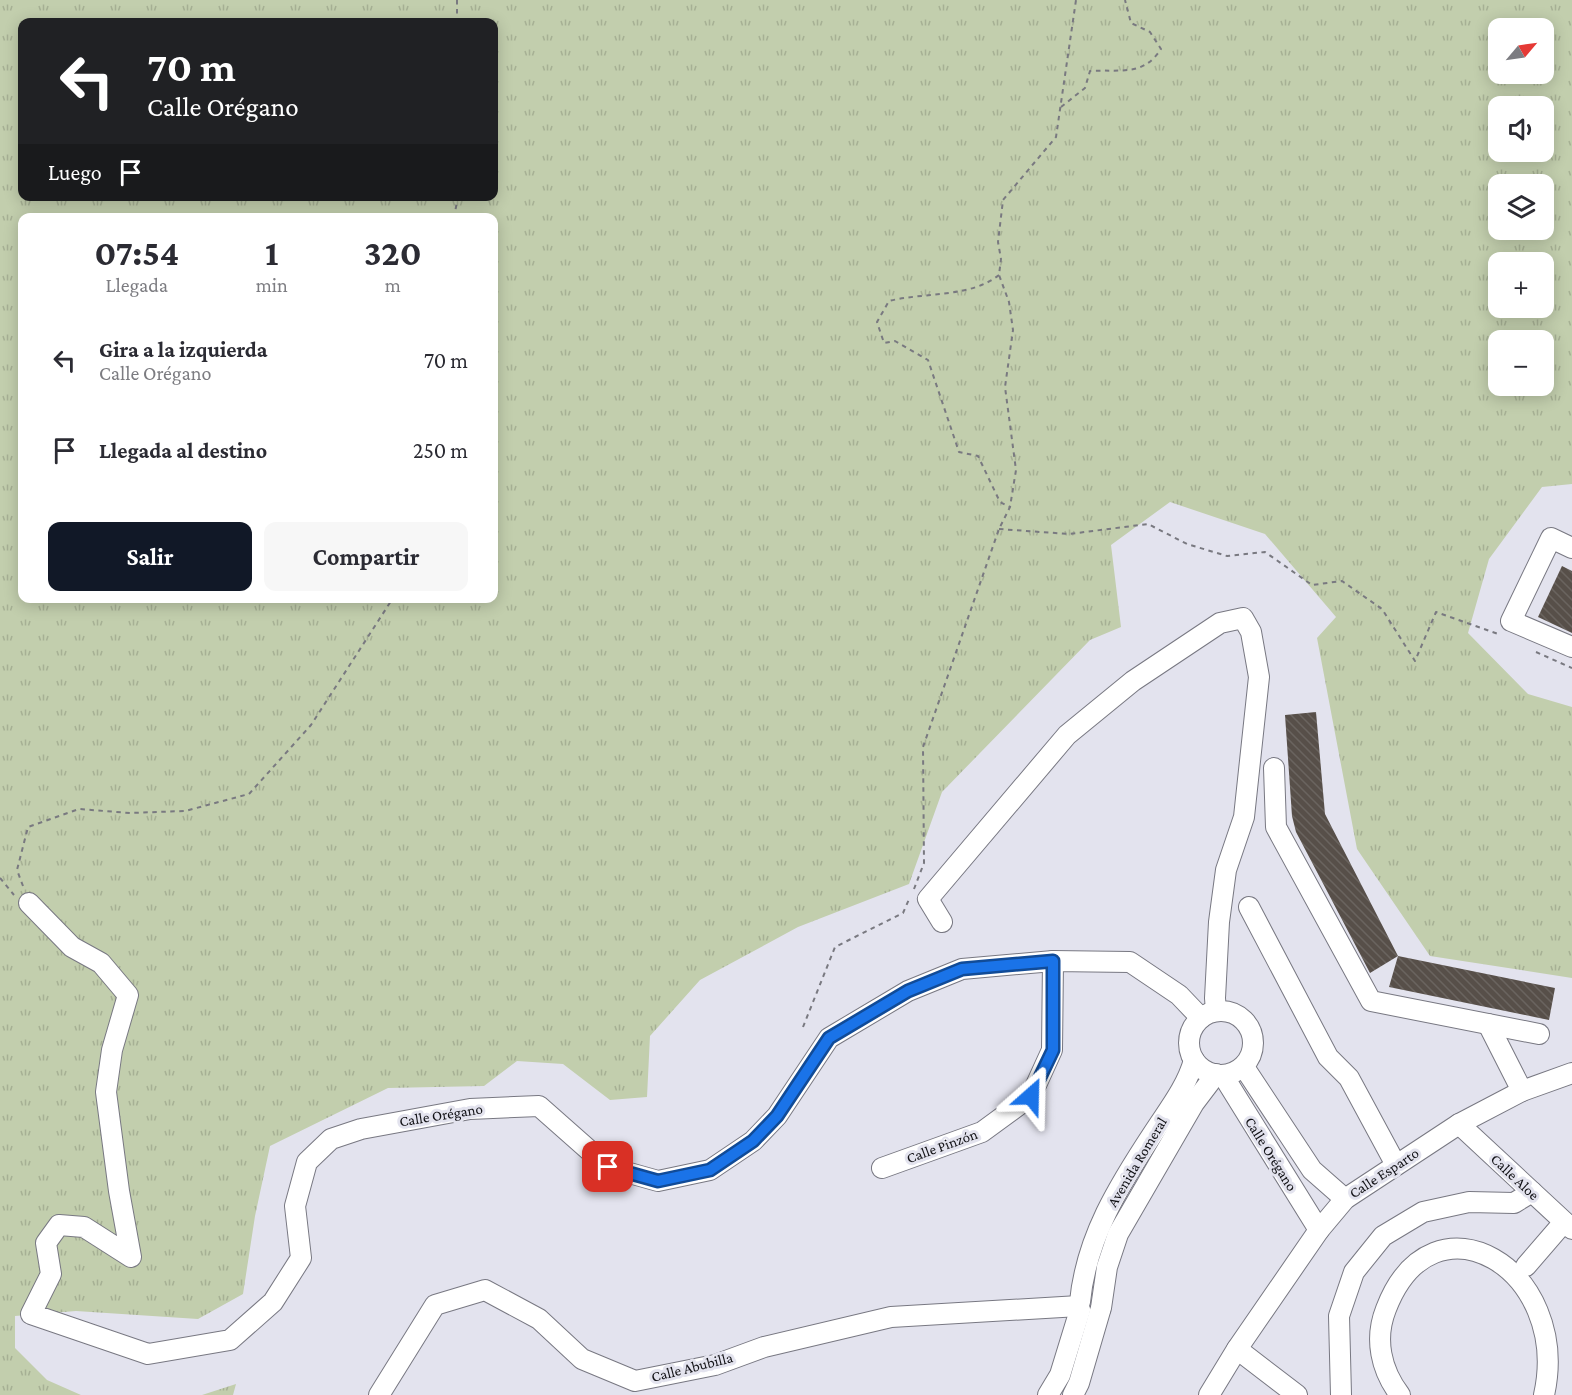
<!DOCTYPE html>
<html lang="es">
<head>
<meta charset="utf-8">
<style>
  :root { --surface:#fff; --page:#f7f7f7; --text:#2b2b33; --muted:#7c7c81; --accent:#111827 }
  body { margin:0; font-family:"Crimson Pro",serif; background:var(--page); color:var(--text); height:100vh; display:flex; flex-direction:column; font-size:22px; white-space:nowrap }
  * { box-sizing:border-box; margin:0 }
  p { font-size:20px; color:var(--muted) }
  .icon { flex:none; width:33px; height:33px; fill:none; stroke:currentColor; stroke-width:2; stroke-linecap:round; stroke-linejoin:round }
  .map { position:relative; flex:1; overflow:hidden }
  .details { position:absolute; left:18px; top:213px; width:480px; height:390px; display:flex; flex-direction:column; background:var(--surface); border-radius:12px; box-shadow:0 3px 15px #0003 }
  .details>* { flex:none }
  .hud { position:absolute; left:18px; top:18px; width:480px; height:183px; border-radius:12px; box-shadow:0 3px 15px #0003; background:#202124; color:#fff; overflow:hidden }
  .needle { width:39px; rotate:61deg }
  .fabs { position:absolute; left:1488px; top:18px; display:grid; gap:12px }
  .fabs a { display:grid; place-items:center; width:66px; height:66px; border-radius:12px; background:var(--surface); box-shadow:0 3px 15px #0003; font-size:30px }
  .pin { position:absolute; display:grid; place-items:center; width:51px; height:51px; color:#fff; margin:-26px; border-radius:12px; box-shadow:0 3px 9px #0006 }
  .me { position:absolute; width:66px; margin:-33px; rotate:25deg; stroke-linejoin:round; filter:drop-shadow(0 0 4px #0008) }
  .turn { display:flex; align-items:center; gap:21px; height:126px; padding:0 30px; font-size:27px }
  .turn .icon { width:78px; height:78px; stroke-width:2.5 }
  .turn b { display:block; font-size:42px; line-height:51px }
  .then { display:flex; align-items:center; height:57px; padding:0 30px; background:#0003; gap:12px; font-size:22px }
  .eta { display:flex; justify-content:space-evenly; align-items:center; height:102px; text-align:center }
  .eta b { font-size:36px; font-weight:700; line-height:42px }
  .primary-button { display:flex; gap:12px; margin-top:auto; padding:12px 30px }
  .primary-button a { flex:1; height:69px; border-radius:12px; background:var(--accent); color:#fff; font-size:24px; font-weight:700; line-height:69px; text-align:center }
  .primary-button a+a { background:var(--page); color:var(--text) }
  ul { padding:0; list-style:none }
  li { display:flex; align-items:center; gap:18px; height:90px; padding:0 30px }
  li div { flex:1 }
  li b { display:block; font-size:22px }
  li em { font-style:normal }
  .map>svg:first-child { display:block }
  .grass { fill:url(#grass-tufts); fill-rule:evenodd }
  .building { fill:url(#building-back-hatch) }
  .lines { fill:none; stroke-linecap:round; stroke-linejoin:round }
  .minor-casing { stroke:#787882; stroke-width:22 }
  .path { stroke:#797980; stroke-width:2; stroke-dasharray:4.5 4.5; stroke-linecap:butt }
  .minor { stroke:#fff; stroke-width:20 }
  .route-casing { stroke:#114b97; stroke-width:15 }
  .route { stroke:#1a73e8; stroke-width:10 }
  .labels { text-anchor:middle; stroke-width:6; stroke-linejoin:round; paint-order:stroke }
  .street-label { font-size:15px; fill:#111115; stroke:#e3e3ee }
</style>
</head>
<body>
<div class="map">
<svg width="1572" height="1395" viewBox="0 0 1572 1395">
  <defs>
    <pattern id="grass-tufts" width="24" height="20" patternUnits="userSpaceOnUse" patternTransform="scale(1.5)"><rect width="24" height="20" fill="#c2cead"/><path d="M3 7l-1-3M5 7V3M7 7l1-3M15 17l-1-3M17 17v-4M19 17l1-3" fill="none" stroke="#a6b094"/></pattern>
    <pattern id="building-back-hatch" width="6" height="6" patternUnits="userSpaceOnUse" patternTransform="scale(1.5)"><rect width="6" height="6" fill="#574f49"/><path d="M-1 5l2 2M0 0l6 6M5-1l2 2" fill="none" stroke="#6a645f"/></pattern>
  </defs>
  <rect width="100%" height="100%" fill="#e3e3ee"/>
  <g class="grass">
    <path d="M0 0H1572V484L1542 487 1489 559 1468 633 1528 694 1572 707V978L1430 956 1357 849 1317 638 1336 617 1265 534 1170 502 1111 545 1121 627 1090 640 942 792 909 884 798 927 700 980 650 1036 647 1097 610 1100 563 1064 517 1061 484 1086 388 1088 270 1146 255 1216 243 1294 198 1319 76 1311 15 1316V1348L47 1380 81 1395H0ZM22 22H494V196H22ZM1498 28H1544V74H1498ZM1498 106H1544V152H1498ZM1498 184H1544V230H1498ZM22 218H494V598H22ZM1498 262H1544V308H1498ZM1498 340H1544V386H1498Z"/>
    <polygon points="236,1384 233,1395 202,1395"/>
  </g>
  <g class="building">
    <polygon points="1562,566 1572,571 1572,633 1538,617"/>
    <polygon points="1316,712 1325,814 1398,956 1370,973 1296,832 1292,816 1285,715"/>
    <polygon points="1398,956 1555,988 1549,1020 1389,987"/>
  </g>
  <g class="lines">
    <g class="minor-casing">
      <g id="minor">
        <polyline points="1572,548 1551,538 1511,621 1572,647"/>
        <polyline points="1274,768 1276,827 1371,1001 1539,1034"/>
        <polyline points="29,903 72,947 101,963 128,995 112,1050 106,1092 119,1191 131,1257 84,1227 59,1225 46,1243 51,1274 31,1314 148,1354 230,1340 273,1302 301,1258 295,1206 307,1162 331,1139 361,1129 470,1109 539,1106 608,1167 658,1181 710,1170 753,1141 777,1116 829,1038 908,991 962,969 1053,961 1130,962 1179,995 1201,1018"/>
        <polyline points="1249,907 1328,1057 1349,1078 1396,1165"/>
        <polyline points="942,922 928,899 1067,735 1133,681 1220,623 1243,618 1251,632 1259,677 1244,817 1226,870 1219,922 1215,998 1216,1011"/>
        <circle cx="1221" cy="1043" r="32"/>
        <polyline points="1488,1024 1522,1091"/>
        <polyline points="1244,1067 1312,1170 1345,1199"/>
        <polyline points="1224,1077 1319,1230"/>
        <polyline points="1459,1124 1572,1229"/>
        <polyline points="882,1168 982,1132 1031,1096 1052,1050 1053,961"/>
        <polyline points="1526,1266 1564,1222"/>
        <path d="M1080 1302C1086 1238 1119 1185 1154 1132 1169 1109 1187 1086 1194 1060"/>
        <polyline points="1101,1308 1107,1267 1118,1234 1194,1103 1216,1074"/>
        <polyline points="1237,1349 1297,1395"/>
        <polyline points="379,1395 435,1305 485,1290 539,1319 582,1359 635,1381 715,1365 764,1347 891,1317 1079,1306"/>
        <polyline points="1048,1395 1060,1375 1080,1310"/>
        <polyline points="1073,1395 1079,1383 1100,1311"/>
        <polyline points="1209,1395 1237,1349 1319,1230 1345,1199 1459,1124 1522,1091 1572,1073"/>
        <polyline points="1341,1395 1339,1316 1354,1272 1383,1236 1423,1212 1469,1202 1514,1203 1532,1192"/>
        <path d="M1400 1395C1381 1370 1374 1339 1386 1309 1433 1186 1572 1269 1544 1395"/>
      </g>
    </g>
    <g class="path">
      <polyline points="457,0 457,22"/>
      <path d="M1061 107 1085 88 1090 71C1120 69 1143 77 1161 49L1150 32 1131 23 1125 0"/>
      <polyline points="454,218 458,196"/>
      <path d="M999 275C970 298 925 292 889 301L877 322 884 343 895 341 928 360 959 452 978 456 1000 502 1010 507"/>
      <polyline points="999,529 1069,534 1148,524 1187,544 1227,556 1265,552 1312,585 1342,581 1382,609 1415,661 1436,612 1501,635"/>
      <polyline points="1536,652 1572,668"/>
      <polyline points="0,878 14,895"/>
      <polyline points="23,886 17,870 28,827 79,809 130,813 185,811 249,794 311,725 393,598"/>
      <polyline points="914,889 924,863 923,747 999,529 1010,507 1016,470 1005,387 1013,330 1009,302 999,275 1001,259 998,242 1003,200 1056,137 1076,0"/>
      <polyline points="803,1027 835,947 903,913 910,897"/>
    </g>
    <use href="#minor" class="minor"/>
  </g>
  <g class="lines">
    <g class="route-casing">
      <polyline id="route" points="608,1167 658,1181 710,1170 753,1141 777,1116 829,1038 908,991 962,969 1053,961 1053,1050 1031,1096"/>
    </g>
    <use href="#route" class="route"/>
  </g>
  <g class="labels">
    <g class="street-label">
      <text transform="translate(441 1115) rotate(-9)" y="5">Calle Orégano</text>
      <text transform="translate(942 1146) rotate(-20)" y="5">Calle Pinzón</text>
      <text transform="translate(1271 1154) rotate(58)" y="5">Calle Orégano</text>
      <text transform="translate(1137 1162) rotate(-59)" y="5">Avenida Romeral</text>
      <text transform="translate(1384 1173) rotate(-33)" y="5">Calle Esparto</text>
      <text transform="translate(1515 1177) rotate(43)" y="5">Calle Aloe</text>
      <text transform="translate(692 1367) rotate(-14)" y="5">Calle Abubilla</text>
    </g>
  </g>
</svg>
<div class="fabs">
<a><svg class="needle" viewBox="-14 -14 28 28"><path d="M0-13l5 13h-10z" fill="#e53935"/><path d="M0 13l5-13h-10z" fill="#7c7c81"/></svg></a>
<a><svg class="icon" aria-label="sound" viewBox="0 0 24 24"><path d="M4 9h4l5-4v14l-5-4H4zM17 9q2 3 0 6"/></svg></a>
<a><svg class="icon" aria-label="layers" viewBox="0 0 24 24"><path d="M12 4l9 5-9 5-9-5zM3 14l9 5 9-5"/></svg></a>
<a>+</a>
<a>−</a>
</div>
<div class="pin" style="left:608px;top:1167px;background:#d93025"><svg class="icon" aria-label="arrive" viewBox="0 0 24 24"><path d="M6 21V4h12l-3 4 3 4H6"/></svg></div>
<svg class="me" style="left:1031px;top:1096px" viewBox="-20 -20 40 40"><path d="M0-17L14 15 0 8-14 15z" fill="#1a73e8" stroke="#fff" stroke-width="4"/></svg>
<div class="hud">
<div class="turn"><svg class="icon" aria-label="left" viewBox="0 0 24 24"><path d="M17 20v-9H6M10 6l-5 5 5 5"/></svg><div><b>70 m</b>Calle Orégano</div></div>
<div class="then">Luego<svg class="icon" aria-label="arrive" viewBox="0 0 24 24"><path d="M6 21V4h12l-3 4 3 4H6"/></svg></div>
</div>
<section class="details">
<div class="eta">
<div><b>07:54</b><p>Llegada</p></div>
<div><b>1</b><p>min</p></div>
<div><b>320</b><p>m</p></div>
</div>
<ul>
<li><svg class="icon" aria-label="left" viewBox="0 0 24 24"><path d="M17 20v-9H6M10 6l-5 5 5 5"/></svg><div><b>Gira a la izquierda</b><p>Calle Orégano</p></div><em>70 m</em></li>
<li><svg class="icon" aria-label="arrive" viewBox="0 0 24 24"><path d="M6 21V4h12l-3 4 3 4H6"/></svg><div><b>Llegada al destino</b></div><em>250 m</em></li>
</ul>
<div class="primary-button"><a>Salir</a><a>Compartir</a></div>
</section>
</div>
</body>
</html>
